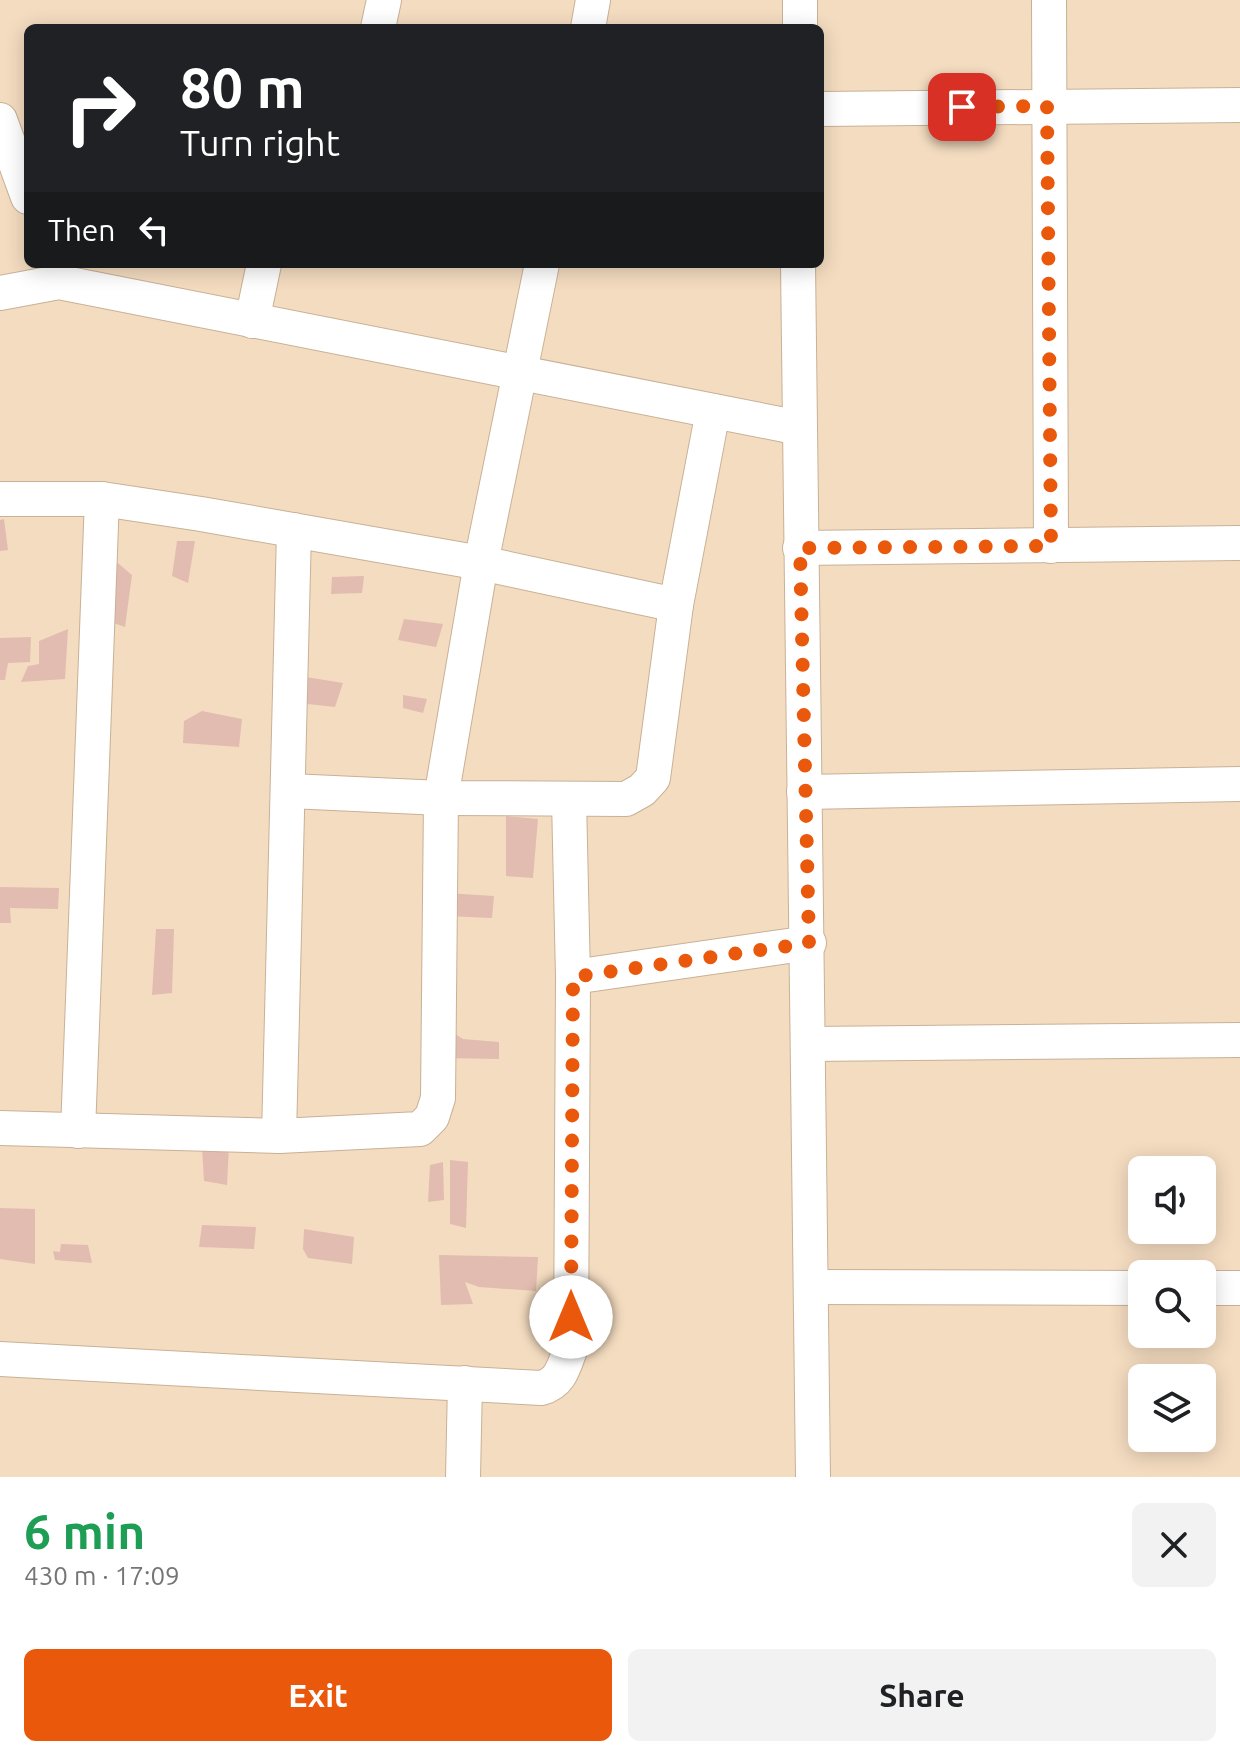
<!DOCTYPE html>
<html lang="en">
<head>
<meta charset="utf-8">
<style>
  :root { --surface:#fff; --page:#f2f2f2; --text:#202124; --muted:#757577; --accent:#ea580c }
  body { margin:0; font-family:Ubuntu,sans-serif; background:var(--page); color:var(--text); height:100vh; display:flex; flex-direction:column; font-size:30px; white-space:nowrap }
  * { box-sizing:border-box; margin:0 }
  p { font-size:26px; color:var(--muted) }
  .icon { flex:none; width:44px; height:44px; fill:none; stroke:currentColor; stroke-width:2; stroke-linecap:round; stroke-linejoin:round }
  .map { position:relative; height:1477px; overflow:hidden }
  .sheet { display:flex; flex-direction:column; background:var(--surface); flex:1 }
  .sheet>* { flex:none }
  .hud { position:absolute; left:24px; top:24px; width:800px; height:244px; border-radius:12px; box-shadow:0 4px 20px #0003; background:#202124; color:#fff; overflow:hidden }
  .buttons { position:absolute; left:1128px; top:1156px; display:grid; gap:16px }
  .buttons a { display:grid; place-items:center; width:88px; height:88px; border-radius:12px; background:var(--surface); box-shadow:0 4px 20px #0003; font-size:40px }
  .pin { position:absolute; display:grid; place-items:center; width:68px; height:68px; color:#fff; margin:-34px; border-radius:16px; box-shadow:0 4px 12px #0006 }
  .me { position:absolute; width:88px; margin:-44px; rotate:0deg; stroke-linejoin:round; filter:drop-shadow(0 0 6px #0008) }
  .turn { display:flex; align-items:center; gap:28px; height:168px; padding:0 24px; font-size:36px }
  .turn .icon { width:104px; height:104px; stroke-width:2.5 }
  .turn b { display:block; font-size:56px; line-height:68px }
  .then { display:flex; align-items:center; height:76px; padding:0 24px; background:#0003; gap:16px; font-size:30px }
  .round { display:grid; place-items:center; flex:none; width:84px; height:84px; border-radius:12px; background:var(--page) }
  .overview { display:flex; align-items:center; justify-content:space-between; height:136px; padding:0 24px }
  h1 { font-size:48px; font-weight:600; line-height:60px; color:#1e9e55 }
  .action { display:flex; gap:16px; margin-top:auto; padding:16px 24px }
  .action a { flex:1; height:92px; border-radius:12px; background:var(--accent); color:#fff; font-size:32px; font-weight:600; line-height:92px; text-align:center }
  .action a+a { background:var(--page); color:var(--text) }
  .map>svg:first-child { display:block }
  .building { fill:#e2bcb1 }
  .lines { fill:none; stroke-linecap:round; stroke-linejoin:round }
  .minor-casing { stroke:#c8b196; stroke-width:36 }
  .minor { stroke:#fff; stroke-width:34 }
  .route { stroke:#ea580c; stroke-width:14; stroke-dasharray:0 25.2 }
</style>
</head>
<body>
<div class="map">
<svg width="1240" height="1477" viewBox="0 0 1240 1477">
  <rect width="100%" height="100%" fill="#f4dcc0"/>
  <g class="building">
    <polygon points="4,519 8,550 0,551 0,520"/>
    <polygon points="177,541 195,541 188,583 172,576"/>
    <polygon points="113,559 132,575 125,627 108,621"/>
    <polygon points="364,576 362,593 331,594 332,577"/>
    <polygon points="404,619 443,624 436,647 398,640"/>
    <polygon points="68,629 65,679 21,682 28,666 39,664 39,641"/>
    <polygon points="31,637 30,662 8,663 5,680 0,680 0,638"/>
    <polygon points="300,676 343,683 335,707 298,703"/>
    <polygon points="403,695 427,699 423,713 403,708"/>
    <polygon points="202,711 242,719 239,747 183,743 184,721"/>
    <polygon points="506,816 538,819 533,878 506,876"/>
    <polygon points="0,887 59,888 58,909 10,908 11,923 0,923"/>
    <polygon points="446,893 494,896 492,918 447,916"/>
    <polygon points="156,929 174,929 172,993 152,995"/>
    <polygon points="452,1032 463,1039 499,1042 499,1059 444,1058"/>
    <polygon points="229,1146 227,1185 204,1181 202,1147"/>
    <polygon points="450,1160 468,1162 466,1228 450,1224"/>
    <polygon points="443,1162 444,1200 428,1202 430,1165"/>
    <polygon points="0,1208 35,1209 35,1264 0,1259"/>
    <polygon points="202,1225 256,1227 254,1249 199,1247"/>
    <polygon points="304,1229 354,1237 352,1264 308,1258 303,1249"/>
    <polygon points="61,1244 88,1245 92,1263 55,1260 53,1251 60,1252"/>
    <polygon points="439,1255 538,1257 536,1291 479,1287 465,1282 473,1304 441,1305"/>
  </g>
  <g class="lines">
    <g class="minor-casing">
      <g id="minor">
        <polyline points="1049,0 1051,546"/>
        <polyline points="378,28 384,0"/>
        <polyline points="588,28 593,0"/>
        <polyline points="800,28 800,0"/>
        <polyline points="820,109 1240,105"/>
        <polyline points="0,120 28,197"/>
        <polyline points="798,264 813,1477"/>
        <polyline points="0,293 59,282 800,428"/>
        <polyline points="252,321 264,264"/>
        <polyline points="0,499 102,499 201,514 481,563 676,605"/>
        <polyline points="800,548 1240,543"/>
        <polyline points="290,791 441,798 626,799 642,790 653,778 676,605 713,411"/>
        <polyline points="804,792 1240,784"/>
        <polyline points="573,977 809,943"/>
        <polyline points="809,1044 1240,1040"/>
        <polyline points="0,1128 279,1136 420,1129 432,1117 438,1098 441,798 481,563 542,264"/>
        <polyline points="78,1131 102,499"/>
        <polyline points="279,1136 294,530"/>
        <polyline points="813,1287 1142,1288"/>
        <polyline points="1202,1288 1240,1288"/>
        <path d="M0 1359 541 1388C561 1383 564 1366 571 1347L573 977 569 799"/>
        <polyline points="463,1477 465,1383"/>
      </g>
    </g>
    <use href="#minor" class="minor"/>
  </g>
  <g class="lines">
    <polyline class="route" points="571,1317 573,977 809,943 800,548 1051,546 1047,106 962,107"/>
  </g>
</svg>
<div class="buttons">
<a><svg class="icon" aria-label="sound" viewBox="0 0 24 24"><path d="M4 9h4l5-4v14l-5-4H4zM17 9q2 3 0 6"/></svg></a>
<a><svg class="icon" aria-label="search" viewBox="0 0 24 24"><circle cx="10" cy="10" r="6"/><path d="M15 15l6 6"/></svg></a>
<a><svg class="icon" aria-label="layers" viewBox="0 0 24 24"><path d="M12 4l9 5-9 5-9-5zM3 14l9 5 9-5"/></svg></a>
</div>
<div class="pin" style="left:962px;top:107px;background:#d93025"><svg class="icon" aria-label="arrive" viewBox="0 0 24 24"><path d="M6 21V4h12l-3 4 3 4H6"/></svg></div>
<svg class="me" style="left:571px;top:1317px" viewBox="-20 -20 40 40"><circle r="19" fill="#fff"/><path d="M0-13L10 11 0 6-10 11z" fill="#ea580c"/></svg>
<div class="hud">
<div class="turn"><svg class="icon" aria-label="right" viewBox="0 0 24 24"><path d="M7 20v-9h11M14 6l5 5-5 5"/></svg><div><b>80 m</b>Turn right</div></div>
<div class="then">Then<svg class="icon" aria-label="left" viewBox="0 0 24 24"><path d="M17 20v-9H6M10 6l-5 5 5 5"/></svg></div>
</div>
</div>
<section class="sheet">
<div class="overview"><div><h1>6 min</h1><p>430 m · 17:09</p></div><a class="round"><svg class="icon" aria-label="close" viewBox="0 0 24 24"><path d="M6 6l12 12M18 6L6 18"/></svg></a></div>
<div class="action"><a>Exit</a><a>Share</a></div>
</section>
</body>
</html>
